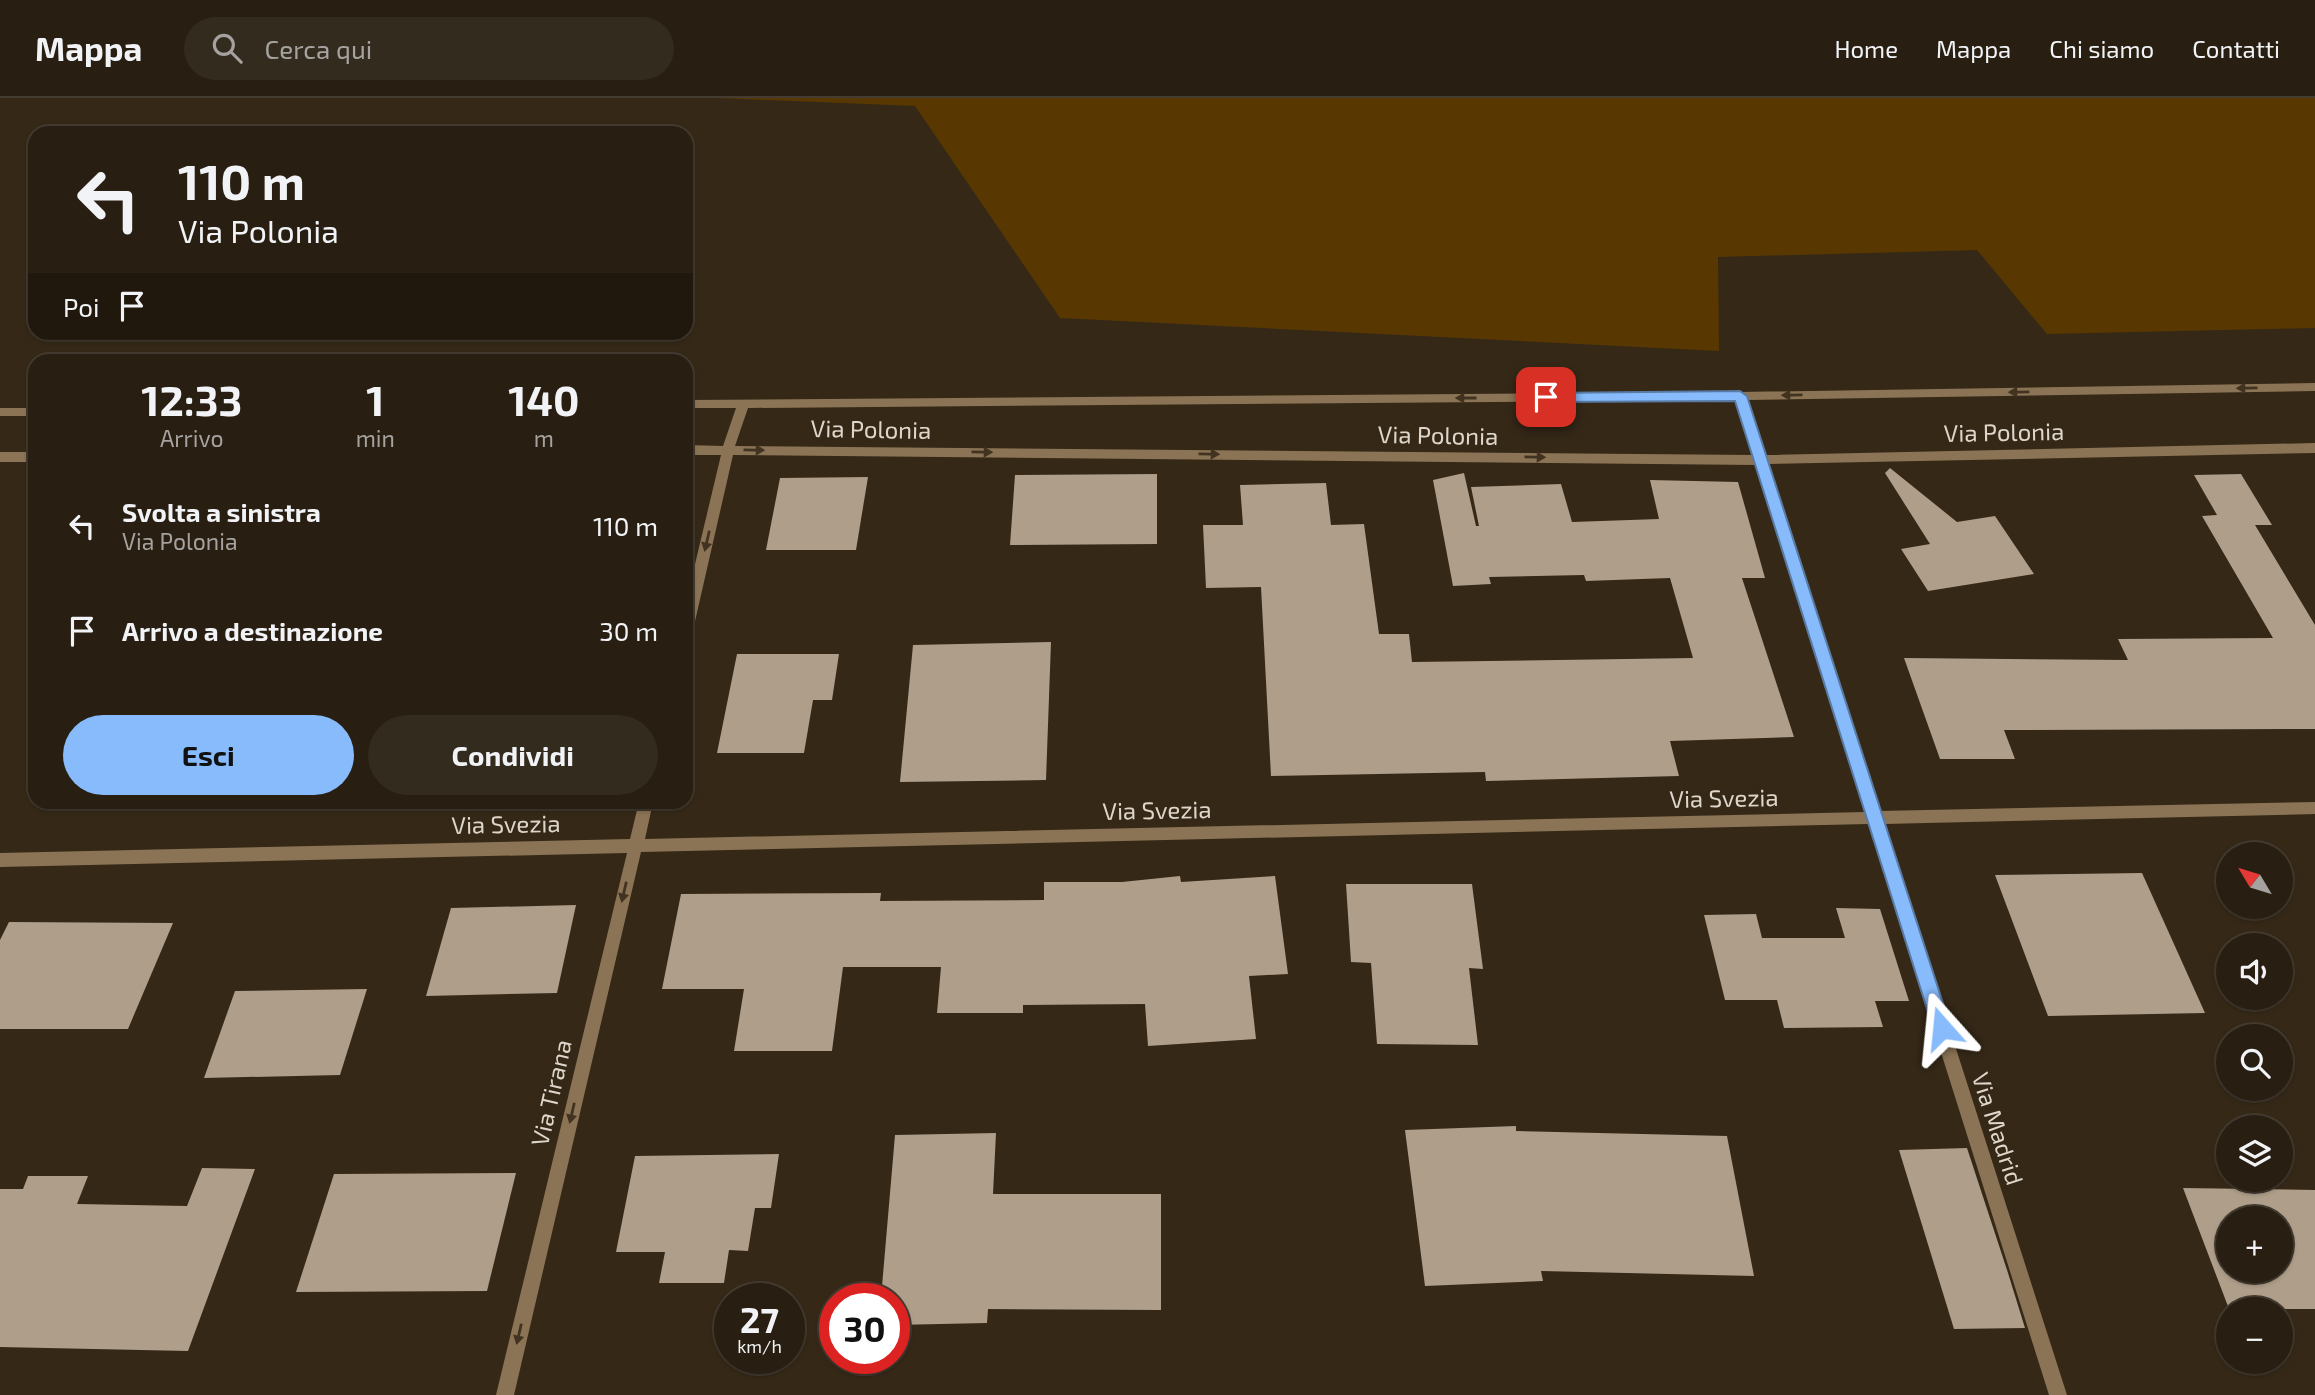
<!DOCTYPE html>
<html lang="it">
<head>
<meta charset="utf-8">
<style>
  :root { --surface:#281e11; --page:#342b1f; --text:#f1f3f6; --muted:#a5a29f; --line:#443c31; --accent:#87bbfb }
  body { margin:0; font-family:"Exo 2",sans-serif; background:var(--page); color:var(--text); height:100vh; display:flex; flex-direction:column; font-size:26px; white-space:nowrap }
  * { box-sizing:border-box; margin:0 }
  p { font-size:23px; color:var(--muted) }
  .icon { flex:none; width:38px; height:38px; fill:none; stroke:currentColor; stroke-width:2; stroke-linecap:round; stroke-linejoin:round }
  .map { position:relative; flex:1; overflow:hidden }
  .panel { position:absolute; left:28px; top:256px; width:665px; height:455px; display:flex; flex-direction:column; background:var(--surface); border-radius:21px; box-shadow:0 2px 5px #0004,0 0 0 2px var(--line) }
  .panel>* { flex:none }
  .top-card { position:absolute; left:28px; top:28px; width:665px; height:214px; border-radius:21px; box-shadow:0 2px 5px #0004,0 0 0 2px var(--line); background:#281e11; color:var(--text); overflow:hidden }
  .needle { width:46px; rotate:308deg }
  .buttons { position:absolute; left:2216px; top:744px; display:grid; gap:14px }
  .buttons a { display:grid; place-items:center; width:77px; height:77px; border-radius:50%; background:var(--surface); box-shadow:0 2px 5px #0004,0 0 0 2px var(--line); font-size:35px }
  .speed { position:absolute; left:714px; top:1185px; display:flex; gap:14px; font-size:35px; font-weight:700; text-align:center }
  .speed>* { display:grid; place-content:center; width:91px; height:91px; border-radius:50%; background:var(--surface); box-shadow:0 2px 5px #0004,0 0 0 2px var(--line); line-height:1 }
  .speed small { font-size:18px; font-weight:400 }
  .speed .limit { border:10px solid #d22; background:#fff; color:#111 }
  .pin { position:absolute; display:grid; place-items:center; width:60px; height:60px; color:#fff; margin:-30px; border-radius:14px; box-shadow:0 4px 10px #0006 }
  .me { position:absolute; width:77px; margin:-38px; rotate:342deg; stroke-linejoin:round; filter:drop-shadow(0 0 5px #0008) }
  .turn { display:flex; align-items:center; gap:24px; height:147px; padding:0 35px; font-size:32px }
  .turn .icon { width:91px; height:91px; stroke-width:2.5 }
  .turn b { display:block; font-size:49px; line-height:60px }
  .then { display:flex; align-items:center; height:66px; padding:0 35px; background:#0003; gap:14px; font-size:26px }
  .eta { display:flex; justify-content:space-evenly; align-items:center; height:119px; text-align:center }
  .eta b { font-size:42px; font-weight:700; line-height:49px }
  .primary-button { display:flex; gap:14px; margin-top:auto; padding:14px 35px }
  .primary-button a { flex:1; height:80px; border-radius:42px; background:var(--accent); color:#111; font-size:28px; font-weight:700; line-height:80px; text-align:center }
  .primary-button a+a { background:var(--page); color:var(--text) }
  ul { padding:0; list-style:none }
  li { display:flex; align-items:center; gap:21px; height:105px; padding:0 35px }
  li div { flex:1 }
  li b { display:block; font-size:26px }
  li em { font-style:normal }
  header { display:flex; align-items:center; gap:42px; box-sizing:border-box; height:98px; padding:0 35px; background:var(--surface); border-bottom:2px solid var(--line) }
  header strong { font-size:33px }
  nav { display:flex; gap:38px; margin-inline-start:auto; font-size:24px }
  .search { width:490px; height:63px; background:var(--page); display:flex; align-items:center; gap:18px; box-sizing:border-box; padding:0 24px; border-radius:38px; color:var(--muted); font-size:26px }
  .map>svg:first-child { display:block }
  .green { fill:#583800 }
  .building { fill:#ae9e8a; fill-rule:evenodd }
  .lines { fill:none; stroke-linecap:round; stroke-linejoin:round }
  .minor { fill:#8b7455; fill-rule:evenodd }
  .oneway { fill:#423320 }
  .route { fill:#87bbfb; stroke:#587aa3; stroke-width:2 }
  .labels { text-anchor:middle; stroke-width:7; stroke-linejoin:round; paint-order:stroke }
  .street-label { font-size:24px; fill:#ded6cb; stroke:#352817 }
</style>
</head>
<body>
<header>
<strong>Mappa</strong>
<div class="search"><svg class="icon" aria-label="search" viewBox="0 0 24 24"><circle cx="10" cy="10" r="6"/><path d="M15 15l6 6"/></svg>Cerca qui</div>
<nav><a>Home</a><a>Mappa</a><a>Chi siamo</a><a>Contatti</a></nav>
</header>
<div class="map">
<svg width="2315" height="1297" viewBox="0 0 2315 1297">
  <rect width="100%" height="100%" fill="#352817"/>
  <polygon class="green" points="717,0 2315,0 2315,230 2047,236 1977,152 1718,159 1719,253 1060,220 915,8"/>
  <g class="building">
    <polygon points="1890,370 1957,424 1995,418 2034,476 1928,493 1901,451 1930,446 1885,375"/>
    <polygon points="1464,375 1476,428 1479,428 1471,389 1561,386 1572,424 1659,421 1650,382 1738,384 1765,480 1742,480 1794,639 1670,643 1679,678 1486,683 1485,674 1271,678 1261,489 1206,490 1203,427 1243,427 1240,387 1326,385 1331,427 1364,426 1379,536 1409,536 1412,564 1693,560 1670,480 1586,483 1584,477 1489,479 1491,486 1453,488 1433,382"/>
    <polygon points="1157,376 1157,446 1010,447 1015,377"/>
    <polygon points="2241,376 2272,427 2255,427 2315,527 2315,631 2004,632 2015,661 1940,661 1904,560 2128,562 2118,541 2273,540 2202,418 2217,417 2194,377"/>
    <polygon points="868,379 856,452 766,452 780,380"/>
    <polygon points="1051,544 1046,682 900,684 913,547"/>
    <polygon points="737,556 839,556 832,602 813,602 804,655 717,655"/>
    <polygon points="2142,775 2205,915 2048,918 1995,777"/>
    <polygon points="1180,778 1181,784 1275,778 1288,876 1249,878 1256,941 1148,948 1145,906 1023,907 1023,915 937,915 941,869 843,869 832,953 734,953 744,891 662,891 681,796 881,795 880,803 1044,802 1044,784 1122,784"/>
    <polygon points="1346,786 1472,786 1483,871 1469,870 1478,947 1377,946 1371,865 1351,864"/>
    <polygon points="576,807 557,895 426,898 451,810"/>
    <polygon points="1836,810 1880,811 1909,903 1875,903 1883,929 1784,930 1777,902 1725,902 1704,817 1756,816 1762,840 1845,840"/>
    <polygon points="9,824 173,825 128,931 0,931 0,842"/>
    <polygon points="367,891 340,977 204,980 235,893"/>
    <polygon points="1516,1028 1516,1033 1727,1038 1754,1178 1541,1173 1543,1183 1425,1188 1405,1032"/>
    <polygon points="996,1035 993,1096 1161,1096 1161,1212 988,1211 987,1225 894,1227 894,1200 881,1200 895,1037"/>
    <polygon points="1967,1050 2008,1175 2025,1230 1954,1231 1899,1052"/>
    <polygon points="779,1056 771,1110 755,1110 748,1153 729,1152 724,1185 659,1185 665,1154 616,1154 635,1058"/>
    <polygon points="202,1070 255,1071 188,1253 0,1249 0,1091 23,1091 28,1078 88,1078 77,1106 187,1108"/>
    <polygon points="516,1075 487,1193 296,1194 334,1076"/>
    <path d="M2183 1090 2315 1092V1211H2229ZM2228 1120H2280V1172H2228Z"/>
  </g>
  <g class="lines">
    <g class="minor">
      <path d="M2315 285V293L1747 302 1765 357 2315 345V355L1768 366 1879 713 2315 704V716L1884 726 2067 1297H2049L1869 726 641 754 514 1297H496L627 755 0 769V755L630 741 639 704H653L645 741 1865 714 1756 367 733 357 693 532 686 537V504L721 357H686V347L723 348 736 310H686V302L1740 294ZM1735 302 1753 357 735 348 748 310Z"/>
      <rect x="0" y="310" width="35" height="8"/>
      <rect x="0" y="354" width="35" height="10"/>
    </g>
  </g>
  <defs><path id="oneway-solid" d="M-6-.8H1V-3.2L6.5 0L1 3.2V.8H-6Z" transform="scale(1.75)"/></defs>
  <g class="oneway">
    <use href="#oneway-solid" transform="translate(2247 290) rotate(179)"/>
    <use href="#oneway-solid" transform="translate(2019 294) rotate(179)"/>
    <use href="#oneway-solid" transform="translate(1792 297) rotate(179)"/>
    <use href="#oneway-solid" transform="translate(1466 300) rotate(180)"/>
    <use href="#oneway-solid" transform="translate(754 352) rotate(1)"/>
    <use href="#oneway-solid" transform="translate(982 354) rotate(1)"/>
    <use href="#oneway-solid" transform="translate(1209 356) rotate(1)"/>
    <use href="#oneway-solid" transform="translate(1535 359) rotate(1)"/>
    <use href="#oneway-solid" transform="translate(707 443) rotate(103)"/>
    <use href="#oneway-solid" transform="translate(624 794) rotate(103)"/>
    <use href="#oneway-solid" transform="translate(572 1015) rotate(103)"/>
    <use href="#oneway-solid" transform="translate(519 1236) rotate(103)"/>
  </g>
  <polygon class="route" points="1740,293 1747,298 1951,930 1948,937 1942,939 1935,937 1933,930 1735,303 1546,304 1539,299 1546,295"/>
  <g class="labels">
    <g class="street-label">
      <text transform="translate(871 332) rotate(1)" y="8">Via Polonia</text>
      <text transform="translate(2004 335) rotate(-1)" y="8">Via Polonia</text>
      <text transform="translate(1438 338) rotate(1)" y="8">Via Polonia</text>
      <text transform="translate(1724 701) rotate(-1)" y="8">Via Svezia</text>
      <text transform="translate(1157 713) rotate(-1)" y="8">Via Svezia</text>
      <text transform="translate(506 727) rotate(-1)" y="8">Via Svezia</text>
      <text transform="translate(552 995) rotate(-77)" y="8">Via Tirana</text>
      <text transform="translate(1997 1031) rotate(72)" y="8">Via Madrid</text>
    </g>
  </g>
</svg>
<div class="buttons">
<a><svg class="needle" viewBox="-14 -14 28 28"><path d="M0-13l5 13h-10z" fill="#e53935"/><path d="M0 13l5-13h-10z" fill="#a5a29f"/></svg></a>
<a><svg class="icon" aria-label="sound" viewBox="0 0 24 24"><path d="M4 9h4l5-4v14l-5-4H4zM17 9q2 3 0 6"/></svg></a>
<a><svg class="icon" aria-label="search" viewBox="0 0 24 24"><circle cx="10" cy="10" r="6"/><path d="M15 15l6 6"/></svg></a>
<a><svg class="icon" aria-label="layers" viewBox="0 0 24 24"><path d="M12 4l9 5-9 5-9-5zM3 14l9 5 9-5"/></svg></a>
<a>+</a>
<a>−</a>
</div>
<div class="speed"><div>27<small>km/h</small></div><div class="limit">30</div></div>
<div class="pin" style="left:1546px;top:299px;background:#d93025"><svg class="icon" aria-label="arrive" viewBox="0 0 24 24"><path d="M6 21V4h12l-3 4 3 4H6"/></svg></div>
<svg class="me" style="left:1942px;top:930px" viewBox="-20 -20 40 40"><path d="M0-17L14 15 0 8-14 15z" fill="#87bbfb" stroke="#fff" stroke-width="4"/></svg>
<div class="top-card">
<div class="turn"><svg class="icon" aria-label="left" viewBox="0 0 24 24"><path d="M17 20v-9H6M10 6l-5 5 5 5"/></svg><div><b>110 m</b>Via Polonia</div></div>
<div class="then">Poi<svg class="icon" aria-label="arrive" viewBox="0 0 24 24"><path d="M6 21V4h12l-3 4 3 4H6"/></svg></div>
</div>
<section class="panel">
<div class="eta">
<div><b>12:33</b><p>Arrivo</p></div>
<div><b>1</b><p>min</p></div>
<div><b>140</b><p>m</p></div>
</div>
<ul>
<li><svg class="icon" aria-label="left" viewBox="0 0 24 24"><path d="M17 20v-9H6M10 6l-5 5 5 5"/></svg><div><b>Svolta a sinistra</b><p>Via Polonia</p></div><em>110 m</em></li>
<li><svg class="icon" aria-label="arrive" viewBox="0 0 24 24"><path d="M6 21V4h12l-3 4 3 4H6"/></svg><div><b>Arrivo a destinazione</b></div><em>30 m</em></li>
</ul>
<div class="primary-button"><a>Esci</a><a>Condividi</a></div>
</section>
</div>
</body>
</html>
